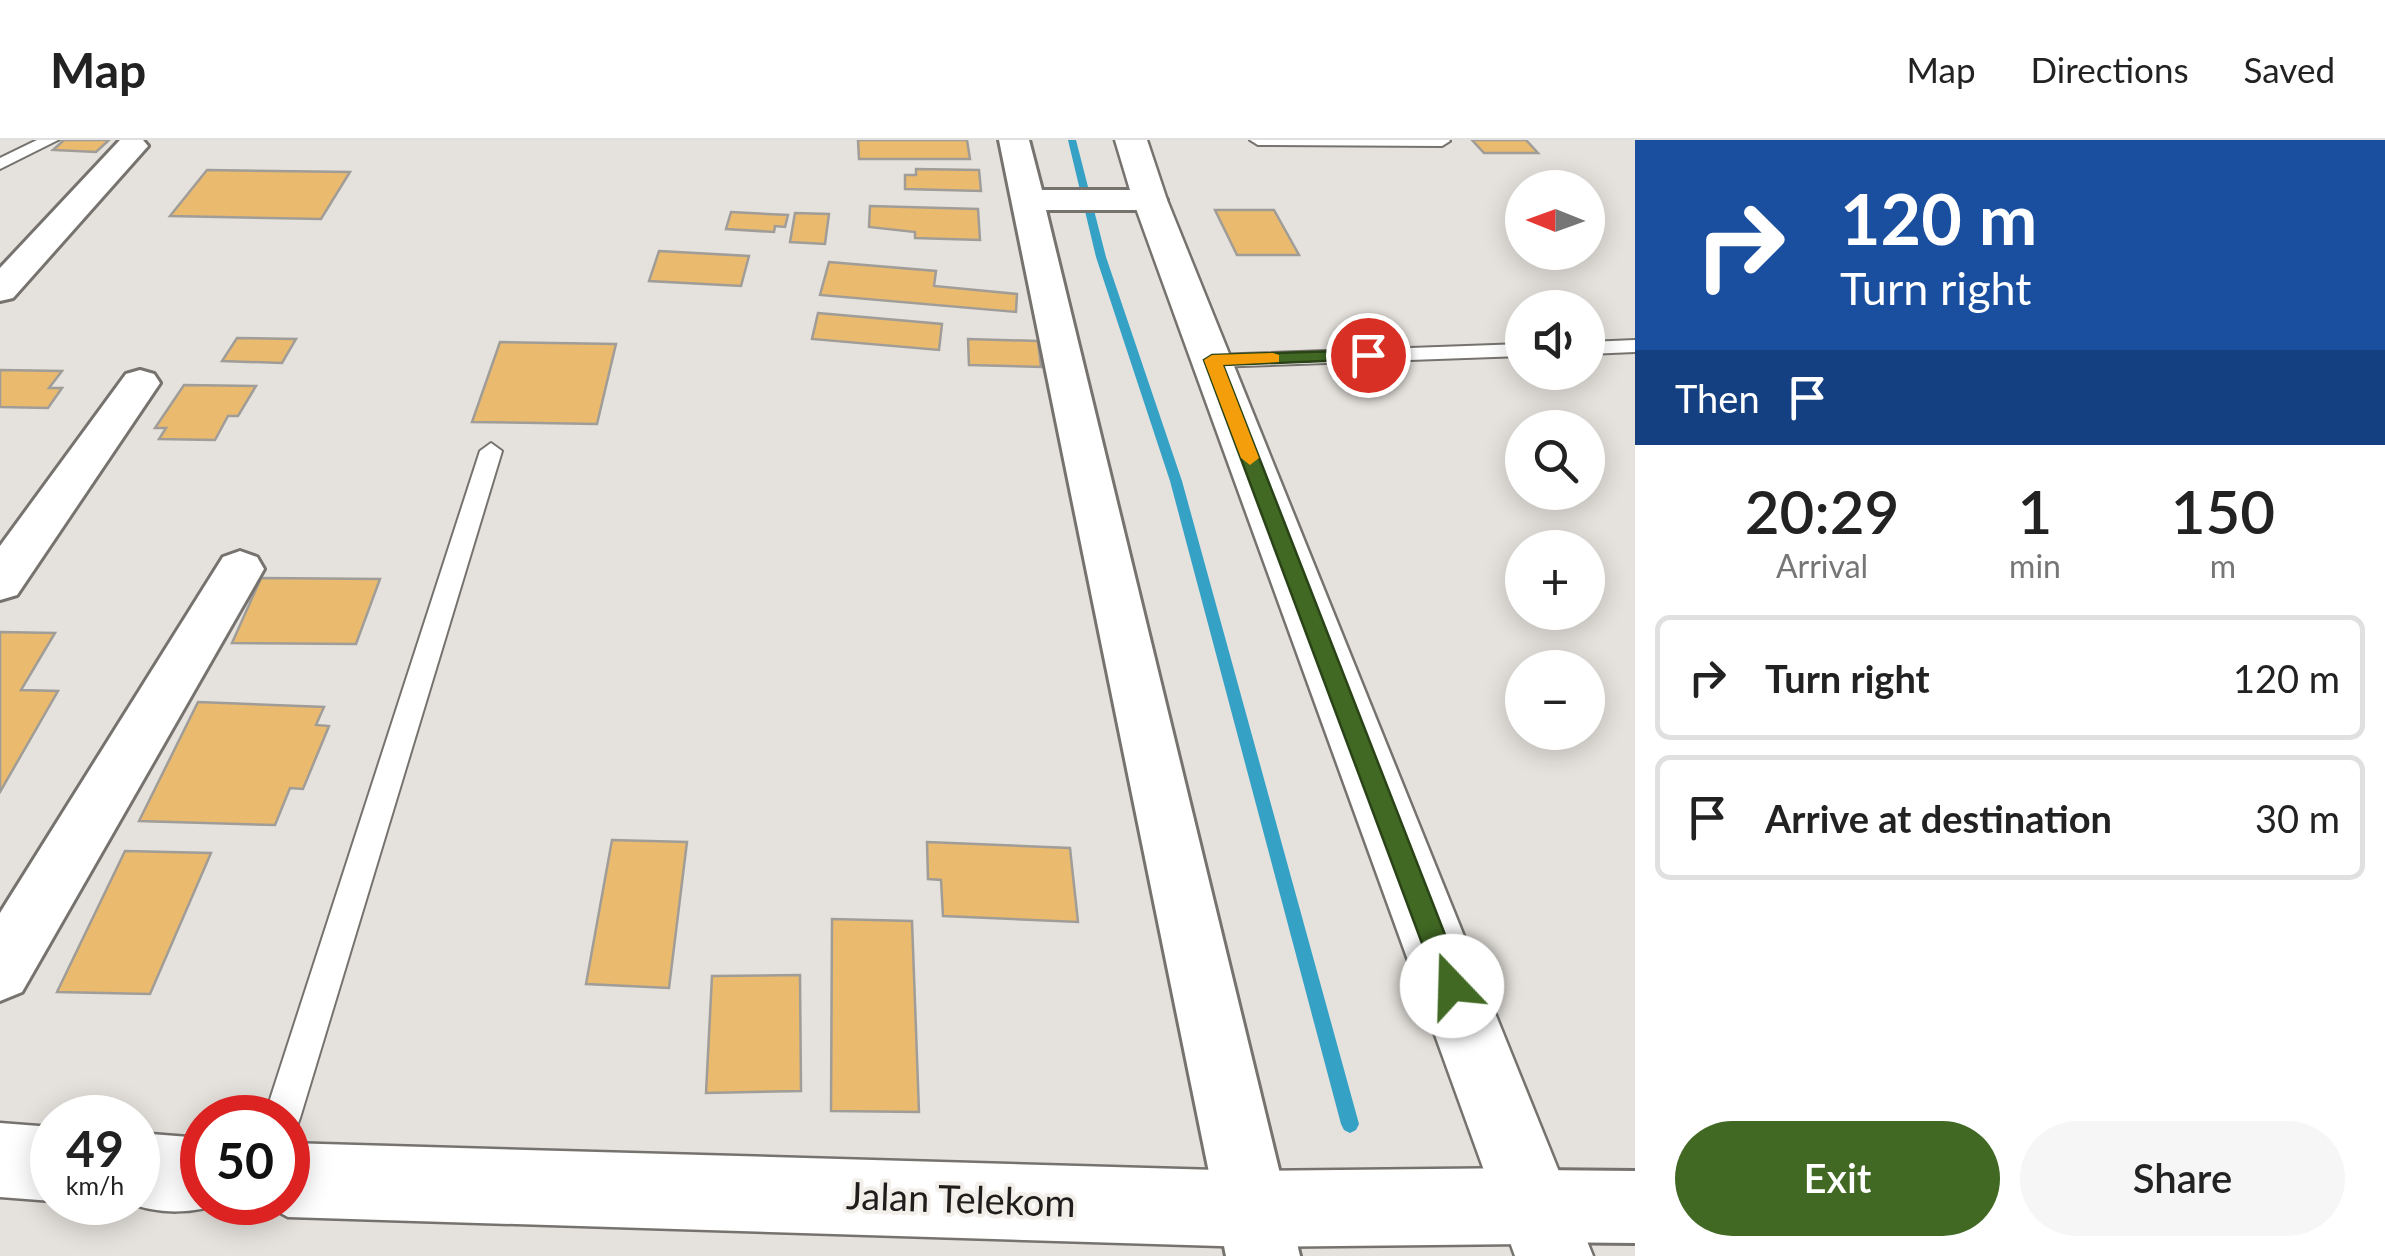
<!DOCTYPE html>
<html lang="en">
<head>
<meta charset="utf-8">
<style>
  :root { --surface:#fff; --page:#f6f6f6; --text:#222; --muted:#767676; --line:#e0e0e0; --accent:#416923 }
  body { margin:0; font-family:Lato,sans-serif; background:var(--page); color:var(--text); height:100vh; display:flex; flex-direction:column; font-size:38px; white-space:nowrap }
  * { box-sizing:border-box; margin:0 }
  p { font-size:32px; color:var(--muted) }
  .icon { flex:none; width:55px; height:55px; fill:none; stroke:currentColor; stroke-width:2; stroke-linecap:round; stroke-linejoin:round }
  .map { position:relative; flex:1; overflow:hidden }
  .details { display:flex; flex-direction:column; background:var(--surface); width:750px }
  .details>* { flex:none }
  .top-card { background:#1a4fa0; color:#fff; overflow:hidden }
  .needle { width:65px; rotate:271deg }
  .fabs { position:absolute; left:1505px; top:30px; display:grid; gap:20px }
  .fabs a { display:grid; place-items:center; width:100px; height:100px; border-radius:50%; background:var(--surface); box-shadow:0 5px 25px #0003; font-size:50px }
  .speed { position:absolute; left:30px; top:955px; display:flex; gap:20px; font-size:50px; font-weight:700; text-align:center }
  .speed>* { display:grid; place-content:center; width:130px; height:130px; border-radius:50%; background:var(--surface); box-shadow:0 5px 25px #0003; line-height:1 }
  .speed small { font-size:25px; font-weight:400 }
  .speed .limit { border:15px solid #d22; background:#fff; color:#111 }
  .pin { position:absolute; display:grid; place-items:center; width:85px; height:85px; color:#fff; margin:-42px; border:5px solid #fff; border-radius:50%; box-shadow:0 2px 10px #0007 }
  .me { position:absolute; width:110px; margin:-55px; rotate:339deg; stroke-linejoin:round; filter:drop-shadow(0 0 8px #0008) }
  .turn { display:flex; align-items:center; gap:35px; height:210px; padding:0 40px; font-size:45px }
  .turn .icon { width:130px; height:130px; stroke-width:2.5 }
  .turn b { display:block; font-size:70px; line-height:85px }
  .then { display:flex; align-items:center; height:95px; padding:0 40px; background:#0003; gap:20px; font-size:38px }
  .eta { display:flex; justify-content:space-evenly; align-items:center; height:170px; text-align:center }
  .eta b { font-size:60px; font-weight:600; line-height:70px }
  .button { display:flex; gap:20px; margin-top:auto; padding:20px 40px }
  .button a { flex:1; height:115px; border-radius:60px; background:var(--accent); color:#fff; font-size:40px; font-weight:600; line-height:115px; text-align:center }
  .button a+a { background:var(--page); color:var(--text) }
  ul { padding:0; list-style:none }
  li { display:flex; align-items:center; gap:30px; height:125px; margin:0 20px 15px; padding:0 20px; border:5px solid var(--line); border-radius:15px }
  li div { flex:1 }
  li b { display:block; font-size:38px }
  li em { font-style:normal }
  header { display:flex; align-items:center; gap:60px; box-sizing:border-box; height:140px; padding:0 50px; background:var(--surface); border-bottom:2px solid var(--line) }
  header strong { font-size:48px }
  nav { display:flex; gap:55px; margin-inline-start:auto; font-size:35px }
  main { display:flex; flex:1; min-height:0 }
  .map>svg:first-child { display:block }
  .lines { fill:none; stroke-linecap:round; stroke-linejoin:round }
  .stream { fill:#35a1c5; fill-rule:evenodd }
  .building { fill:#eaba6f; stroke:#a09d98; stroke-width:2.5 }
  .service-casing { stroke:#76736f; stroke-width:4 }
  .minor-casing { stroke:#76736f; stroke-width:6 }
  .tertiary-casing { stroke:#76736f; stroke-width:5 }
  .secondary-casing { stroke:#76736f; stroke-width:5 }
  .service { fill:#fff; fill-rule:evenodd }
  .minor { fill:#fff; fill-rule:evenodd }
  .tertiary { fill:#fff; fill-rule:evenodd }
  .secondary { fill:#fff; fill-rule:evenodd }
  .route { fill:#416923; stroke:#2a4417; stroke-width:2.5 }
  .slow { fill:#f59e0b }
  .labels { text-anchor:middle; stroke-width:8; stroke-linejoin:round; paint-order:stroke }
  .near-street-label { font-size:38px; fill:#1e1d1c; stroke:#f2efea }
</style>
</head>
<body>
<header>
<strong>Map</strong>
<nav><a>Map</a><a>Directions</a><a>Saved</a></nav>
</header>
<main>
<div class="map">
<svg width="1635" height="1116" viewBox="0 0 1635 1116">
  <rect width="100%" height="100%" fill="#e5e2dd"/>
  <g class="lines">
    <polygon class="stream" points="1068,0 1076,0 1106,117 1182,341 1359,984 1356,990 1350,993 1344,990 1341,984 1170,341 1096,117"/>
  </g>
  <g class="building">
    <polygon points="109,0 96,12 53,10 63,1 57,0"/>
    <polygon points="858,0 967,0 970,19 859,19"/>
    <polygon points="1472,0 1526,0 1538,13 1484,13"/>
    <polygon points="916,29 979,30 981,51 905,49 905,35 916,35"/>
    <polygon points="207,30 350,32 321,79 170,76"/>
    <polygon points="870,66 978,69 980,100 915,98 915,92 869,87"/>
    <polygon points="1215,70 1274,70 1299,115 1237,115"/>
    <polygon points="731,72 788,75 785,87 775,86 774,92 726,89"/>
    <polygon points="795,73 829,74 825,104 790,102"/>
    <polygon points="659,111 749,116 741,146 649,141"/>
    <polygon points="829,122 936,131 934,146 1017,154 1016,172 820,155"/>
    <polygon points="818,173 942,184 939,210 812,199"/>
    <polygon points="237,198 296,199 282,223 222,221"/>
    <polygon points="968,199 1038,201 1041,227 969,225"/>
    <polygon points="500,202 616,204 597,284 472,282"/>
    <polygon points="0,230 62,231 49,248 62,248 48,268 0,267"/>
    <polygon points="184,245 256,246 238,276 228,276 215,300 159,299 166,288 155,288"/>
    <polygon points="261,438 380,439 356,504 232,503"/>
    <polygon points="0,492 55,493 21,550 58,551 0,652"/>
    <polygon points="198,562 324,567 316,585 329,586 303,649 290,648 275,685 139,681"/>
    <polygon points="612,700 687,702 669,848 586,844"/>
    <polygon points="927,702 1070,708 1078,782 943,776 941,740 928,739"/>
    <polygon points="125,711 211,713 150,854 57,852"/>
    <polygon points="832,779 912,781 919,972 831,971"/>
    <polygon points="800,835 801,951 706,953 712,836"/>
  </g>
  <g class="lines">
    <g class="service-casing">
      <g id="service">
        <polygon points="37,0 58,0 0,29 0,18"/>
        <polygon points="1250,0 1449,0 1450,1 1442,6 1258,5"/>
        <polygon points="1635,200 1635,212 1588,214 1588,202"/>
        <polygon points="1522,204 1522,216 1213,227 1203,221 1213,215"/>
        <polygon points="491,303 502,311 300,978 295,991 288,994 288,978 264,978 480,311"/>
      </g>
    </g>
    <g class="minor-casing">
      <g id="minor">
        <polygon points="120,0 143,0 148,6 13,158 0,161 0,128"/>
        <polygon points="999,0 1029,0 1042,50 1150,50 1162,53 1167,60 1162,67 1150,70 1046,70 1300,1116 1226,1116"/>
        <polygon points="140,230 154,234 160,243 17,455 0,460 0,406 126,234"/>
        <polygon points="240,411 257,417 264,429 22,852 0,861 0,773 223,417"/>
        <polygon points="1536,1030 1635,1031 1635,1103 1536,1102 1511,1091 1500,1066 1511,1041"/>
      </g>
    </g>
    <g class="tertiary-casing">
      <g id="tertiary">
        <polygon points="0,983 52,987 52,1061 0,1057"/>
        <path d="M138 993 202 998V1062H225C196 1074 157 1075 127 1062H138Z"/>
        <polygon points="288,1003 1252,1031 1536,1028 1563,1039 1574,1066 1563,1093 1536,1104 1252,1107 288,1077 260,1062 288,1062"/>
      </g>
    </g>
    <g class="secondary-casing">
      <polygon id="secondary" points="1115,0 1147,0 1167,60 1593,1116 1515,1116 1133,60"/>
    </g>
    <use href="#service" class="service"/>
    <use href="#minor" class="minor"/>
    <use href="#tertiary" class="tertiary"/>
    <use href="#secondary" class="secondary"/>
  </g>
  <polygon class="route" points="1368,210 1374,212 1374,219 1223,225 1465,846 1461,855 1452,859 1442,855 1438,846 1204,220 1212,215"/>
  <polygon class="slow" points="1273,213 1279,215 1279,222 1223,225 1259,318 1250,325 1241,318 1204,220 1212,215"/>
  <g class="labels">
    <g class="near-street-label">
      <text transform="translate(961 1060) rotate(2)" y="13">Jalan Telekom</text>
    </g>
  </g>
</svg>
<div class="fabs">
<a><svg class="needle" viewBox="-14 -14 28 28"><path d="M0-13l5 13h-10z" fill="#e53935"/><path d="M0 13l5-13h-10z" fill="#767676"/></svg></a>
<a><svg class="icon" aria-label="sound" viewBox="0 0 24 24"><path d="M4 9h4l5-4v14l-5-4H4zM17 9q2 3 0 6"/></svg></a>
<a><svg class="icon" aria-label="search" viewBox="0 0 24 24"><circle cx="10" cy="10" r="6"/><path d="M15 15l6 6"/></svg></a>
<a>+</a>
<a>−</a>
</div>
<div class="speed"><div>49<small>km/h</small></div><div class="limit">50</div></div>
<div class="pin" style="left:1368px;top:215px;background:#d93025"><svg class="icon" aria-label="arrive" viewBox="0 0 24 24"><path d="M6 21V4h12l-3 4 3 4H6"/></svg></div>
<svg class="me" style="left:1452px;top:846px" viewBox="-20 -20 40 40"><circle r="19" fill="#fff"/><path d="M0-13L10 11 0 6-10 11z" fill="#416923"/></svg>
</div>
<section class="details">
<div class="top-card">
<div class="turn"><svg class="icon" aria-label="right" viewBox="0 0 24 24"><path d="M7 20v-9h11M14 6l5 5-5 5"/></svg><div><b>120 m</b>Turn right</div></div>
<div class="then">Then<svg class="icon" aria-label="arrive" viewBox="0 0 24 24"><path d="M6 21V4h12l-3 4 3 4H6"/></svg></div>
</div>
<div class="eta">
<div><b>20:29</b><p>Arrival</p></div>
<div><b>1</b><p>min</p></div>
<div><b>150</b><p>m</p></div>
</div>
<ul>
<li><svg class="icon" aria-label="right" viewBox="0 0 24 24"><path d="M7 20v-9h11M14 6l5 5-5 5"/></svg><div><b>Turn right</b></div><em>120 m</em></li>
<li><svg class="icon" aria-label="arrive" viewBox="0 0 24 24"><path d="M6 21V4h12l-3 4 3 4H6"/></svg><div><b>Arrive at destination</b></div><em>30 m</em></li>
</ul>
<div class="button"><a>Exit</a><a>Share</a></div>
</section>
</main>
</body>
</html>
